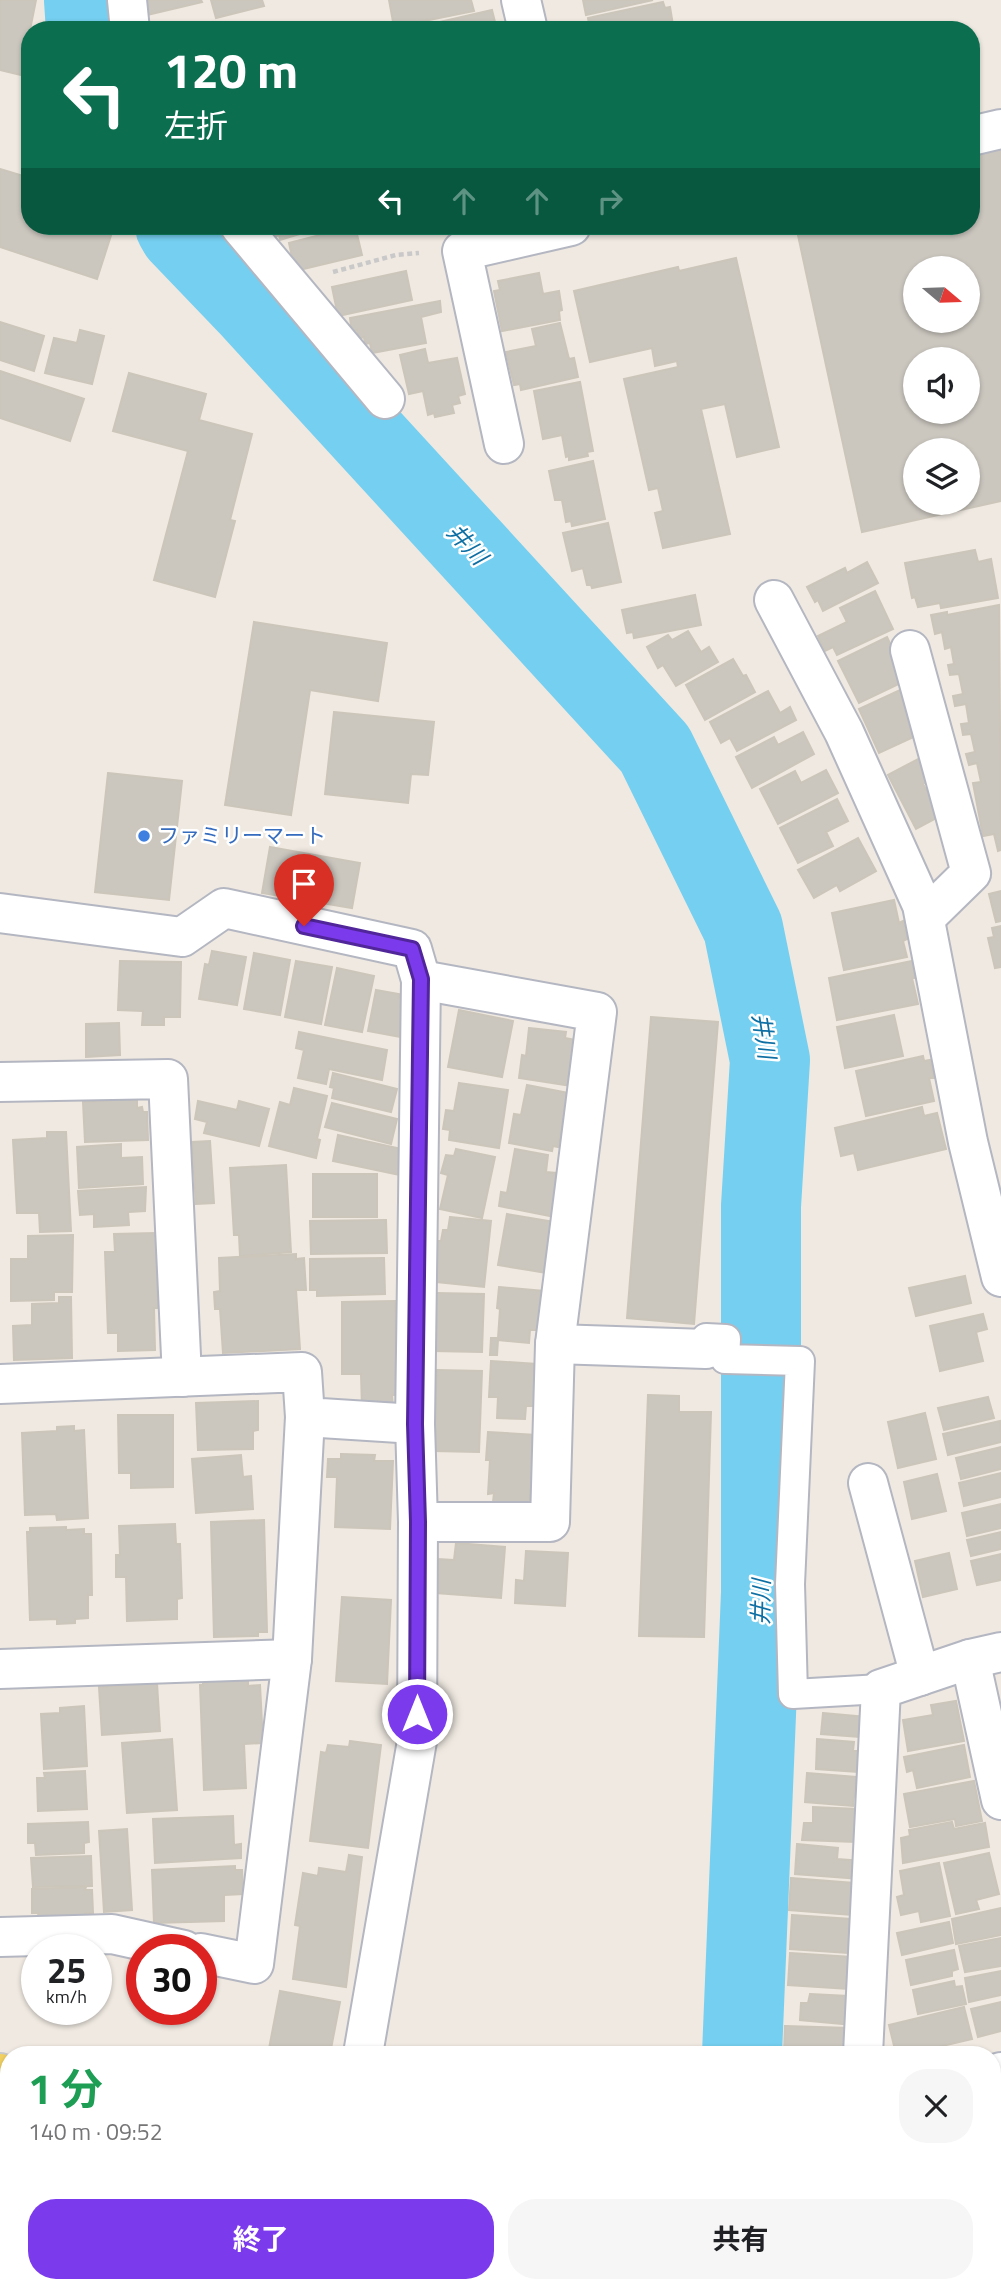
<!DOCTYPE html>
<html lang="ja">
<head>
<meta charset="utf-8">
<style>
  :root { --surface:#fff; --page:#f6f6f6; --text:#202124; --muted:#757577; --accent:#7c3aed }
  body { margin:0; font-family:"Titillium Web","Noto Sans JP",sans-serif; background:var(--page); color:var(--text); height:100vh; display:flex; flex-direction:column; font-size:26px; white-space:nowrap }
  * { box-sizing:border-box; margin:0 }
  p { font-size:23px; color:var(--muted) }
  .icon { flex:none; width:38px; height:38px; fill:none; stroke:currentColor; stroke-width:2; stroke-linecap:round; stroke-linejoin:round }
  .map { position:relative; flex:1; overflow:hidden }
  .sheet { position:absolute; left:0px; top:2046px; width:1001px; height:247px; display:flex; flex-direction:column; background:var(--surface); border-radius:28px 28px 0 0; box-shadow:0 2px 5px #0004 }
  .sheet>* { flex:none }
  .top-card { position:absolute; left:21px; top:21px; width:959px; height:214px; border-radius:28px; box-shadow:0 2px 5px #0004; background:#0b6e4f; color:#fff; overflow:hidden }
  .needle { width:46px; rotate:109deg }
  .tools { position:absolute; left:903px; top:256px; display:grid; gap:14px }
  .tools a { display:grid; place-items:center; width:77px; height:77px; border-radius:50%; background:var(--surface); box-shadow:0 2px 5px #0004; font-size:35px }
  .speed { position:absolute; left:21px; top:1934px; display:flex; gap:14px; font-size:35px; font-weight:700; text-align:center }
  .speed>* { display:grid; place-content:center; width:91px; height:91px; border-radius:50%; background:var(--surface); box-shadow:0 2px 5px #0004; line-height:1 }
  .speed small { font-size:18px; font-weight:400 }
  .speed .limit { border:10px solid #d22; background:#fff; color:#111 }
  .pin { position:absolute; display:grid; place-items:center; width:60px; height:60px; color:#fff; margin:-72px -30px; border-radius:50% 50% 50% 0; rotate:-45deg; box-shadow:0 0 7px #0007 }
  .pin .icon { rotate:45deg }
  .me { position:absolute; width:77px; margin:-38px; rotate:0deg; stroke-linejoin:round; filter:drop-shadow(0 0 5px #0008) }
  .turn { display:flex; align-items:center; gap:24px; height:147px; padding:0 28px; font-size:32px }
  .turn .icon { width:91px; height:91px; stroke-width:2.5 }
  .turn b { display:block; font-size:49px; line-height:60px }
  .lanes { display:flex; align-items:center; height:66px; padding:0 28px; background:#0003; justify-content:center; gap:35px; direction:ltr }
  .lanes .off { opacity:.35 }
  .round { display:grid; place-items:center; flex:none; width:74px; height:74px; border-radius:28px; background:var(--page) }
  .summary { display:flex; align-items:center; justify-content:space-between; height:119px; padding:0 28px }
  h1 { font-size:42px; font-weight:700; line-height:52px; color:#1e9e55 }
  .button { display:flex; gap:14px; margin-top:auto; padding:14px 28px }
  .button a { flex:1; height:80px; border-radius:28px; background:var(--accent); color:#fff; font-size:28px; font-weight:700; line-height:80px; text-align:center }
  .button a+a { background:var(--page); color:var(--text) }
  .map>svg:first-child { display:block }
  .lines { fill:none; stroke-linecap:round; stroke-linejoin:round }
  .river { stroke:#75cff0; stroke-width:80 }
  .building { fill:#cbc7bf; stroke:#cbc5ba; stroke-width:2; fill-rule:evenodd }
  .pedestrian-casing { stroke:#b4b7c1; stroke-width:32 }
  .minor-casing { stroke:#b4b7c1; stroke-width:42 }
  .primary-casing { stroke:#c9c9c9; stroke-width:42 }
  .path { stroke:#c9c9c9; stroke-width:4.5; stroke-dasharray:5 3.5; stroke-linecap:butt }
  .pedestrian { stroke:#fff; stroke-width:28 }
  .minor { stroke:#fff; stroke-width:38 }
  .primary { stroke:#f2d163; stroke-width:38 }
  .route-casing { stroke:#51269a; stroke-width:18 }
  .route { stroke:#7c3aed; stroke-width:12 }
  .shop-dot { fill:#3f7fe0; stroke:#fff; stroke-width:2.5 }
  .labels { text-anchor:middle; stroke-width:5; stroke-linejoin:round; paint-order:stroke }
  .shop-label { font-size:21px; fill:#366cbe; stroke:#fff; text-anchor:start }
  .water-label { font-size:23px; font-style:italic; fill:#0d6fa3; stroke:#fff }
</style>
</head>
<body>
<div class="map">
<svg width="1001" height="2291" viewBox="0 0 1001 2291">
  <rect width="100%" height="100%" fill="#efe9e1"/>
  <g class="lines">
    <g class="river">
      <polyline points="84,0 86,30"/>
      <polyline points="175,226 179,233 248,305 655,749 743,928 770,1060 761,1206 761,1593 742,2054"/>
      <polyline points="733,2291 733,2284"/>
    </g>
  </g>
  <g class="building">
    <polygon points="0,0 36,0 21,75 0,70"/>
    <polygon points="144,0 201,0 202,2 147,15"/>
    <polygon points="211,0 262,0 264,6 216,18"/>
    <polygon points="389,0 471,0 474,11 394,27"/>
    <polygon points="583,0 653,0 586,15"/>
    <polygon points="663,2 665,8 670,7 673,25 669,26 669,30 590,30 588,18"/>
    <polygon points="492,10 495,22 474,27 474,30 405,30"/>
    <path d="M1001 149V501L862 532 796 226H971V156ZM915 268H968V320H915ZM915 359H968V411H915ZM915 450H968V502H915Z"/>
    <polygon points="0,169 30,178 30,226 114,226 97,279 0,247"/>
    <polygon points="269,226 326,226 280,240 279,235 272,238"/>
    <polygon points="355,226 362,255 295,271 289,243"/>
    <polygon points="736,258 779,447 737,457 725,404 701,409 730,534 663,548 655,513 663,511 658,488 649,490 624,379 678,367 677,361 655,366 652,348 590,362 574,291 678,267 679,271"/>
    <polygon points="406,271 412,300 338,316 332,287"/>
    <polygon points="539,273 543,294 559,291 562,310 559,311 560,320 502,331 494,291 500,290 498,281"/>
    <polygon points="440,301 441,312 421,317 426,343 372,353 370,343 365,344 364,337 358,339 357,330 352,332 350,318"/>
    <polygon points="0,322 44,336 34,371 0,360"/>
    <polygon points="560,323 569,359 574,358 578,377 521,390 520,384 514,385 506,352 536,346 532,329"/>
    <polygon points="80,330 104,336 92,384 45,373 54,338 77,343"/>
    <polygon points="425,349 428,363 457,358 465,394 458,396 460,403 452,405 454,413 435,417 434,413 428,415 423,391 409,394 400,355"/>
    <polygon points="0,371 84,399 70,441 0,418"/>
    <polygon points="129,373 206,394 199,420 252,434 230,520 235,521 215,597 154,580 188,451 113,431"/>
    <polygon points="580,382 593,451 587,452 588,456 569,460 569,456 566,457 562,435 543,439 534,391"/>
    <polygon points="593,461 605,519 572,526 571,521 566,522 562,500 555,500 549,471"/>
    <polygon points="608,523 621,582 592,588 591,585 587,585 583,568 572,571 563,533"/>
    <polygon points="975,550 978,562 991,559 998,598 941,608 940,603 918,607 915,597 912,598 905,563"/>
    <polygon points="867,562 878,583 823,611 818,600 815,602 807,587 845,568 847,573"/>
    <polygon points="875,591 893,629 837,655 833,647 825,651 818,636 847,622 840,608"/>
    <polygon points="695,595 701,625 634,638 633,632 627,633 622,610"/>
    <polygon points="999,605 1001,850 998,851 994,834 983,836 973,783 981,782 977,763 969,765 966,754 975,752 971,734 963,735 961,724 969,723 966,704 955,706 953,696 963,694 959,674 950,675 948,665 954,664 951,647 945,649 942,632 935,634 931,615 947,612 947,615"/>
    <polygon points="254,622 387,643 378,701 310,690 291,815 225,805"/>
    <polygon points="688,631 701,652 709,647 718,662 676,686 663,665 658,668 647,647 668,635 672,640"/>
    <polygon points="887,637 907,680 859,703 838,661"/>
    <polygon points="733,659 743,676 746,675 755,692 705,720 686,685"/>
    <polygon points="900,690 920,734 879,753 859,709"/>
    <polygon points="768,691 780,713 790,707 796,720 737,751 730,738 721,743 710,722"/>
    <polygon points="334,712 434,722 428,775 411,774 408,803 325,794"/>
    <polygon points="803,732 814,754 752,788 736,757 774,737 778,745"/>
    <polygon points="920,758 931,779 923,784 940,816 916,829 888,775"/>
    <polygon points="826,770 838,793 778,824 760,789 795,771 801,783"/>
    <polygon points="108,773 182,781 169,900 95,892"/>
    <polygon points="837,799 848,821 826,832 833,846 798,863 780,828"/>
    <polygon points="858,838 876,871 840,891 837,885 814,898 798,870"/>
    <polygon points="270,847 360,863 352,908 262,893"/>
    <polygon points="1001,891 1001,921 996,922 989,894"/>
    <polygon points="894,900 899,923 903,921 907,939 903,941 907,957 844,970 832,913"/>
    <polygon points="1001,926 1001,967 995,968 988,938 994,937 992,928"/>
    <polygon points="212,951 246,957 237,1005 199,999 205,964 209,965"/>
    <polygon points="254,953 290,960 280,1015 244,1009"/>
    <polygon points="120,961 181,962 180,1017 164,1017 164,1025 142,1025 143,1011 118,1010"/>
    <polygon points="296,961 332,967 321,1024 285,1017"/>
    <polygon points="912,961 915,978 912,978 918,1004 837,1020 829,978"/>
    <polygon points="337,968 374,976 362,1032 325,1025"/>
    <polygon points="376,990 399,994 399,998 408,1000 406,1038 368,1031"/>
    <polygon points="459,1010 513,1021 502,1077 448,1067"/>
    <polygon points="894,1015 903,1056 845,1068 837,1027"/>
    <polygon points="651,1017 718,1022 694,1324 627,1318"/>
    <polygon points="119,1023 120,1055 86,1057 86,1024"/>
    <polygon points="529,1028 566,1032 565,1038 576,1040 572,1086 519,1078 522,1055 526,1056"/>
    <polygon points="299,1032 387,1050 382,1080 329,1069 326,1084 298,1078 304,1050 296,1048"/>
    <polygon points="923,1056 924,1061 930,1060 934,1078 929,1078 934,1101 866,1116 856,1071"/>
    <polygon points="333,1073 397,1089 391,1112 332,1098 334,1088 330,1087"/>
    <polygon points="459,1083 508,1090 499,1148 449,1140 450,1130 443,1129 446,1110 454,1111"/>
    <polygon points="527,1085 574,1094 568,1124 563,1123 558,1147 553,1146 552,1151 509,1143 514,1114 521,1115"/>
    <polygon points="294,1088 327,1096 317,1139 320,1140 316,1158 269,1146 280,1102 290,1105"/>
    <polygon points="137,1099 137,1108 142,1107 143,1112 147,1112 148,1140 85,1142 83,1102"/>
    <polygon points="198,1101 237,1110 239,1101 269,1109 259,1146 204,1133 207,1122 195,1119"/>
    <polygon points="332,1103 397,1119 391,1144 325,1127"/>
    <polygon points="922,1107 924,1116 937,1113 946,1149 858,1170 854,1153 841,1156 835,1128"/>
    <polygon points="47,1132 66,1132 71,1231 40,1232 39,1213 17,1213 13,1140 47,1138"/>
    <polygon points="338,1135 406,1150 400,1175 333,1161"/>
    <polygon points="210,1141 214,1203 196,1204 192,1142"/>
    <polygon points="121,1144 121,1158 142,1157 143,1184 79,1188 77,1147"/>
    <polygon points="456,1149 495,1157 482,1218 440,1209 448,1175 441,1173 446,1155 454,1156"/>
    <polygon points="515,1149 548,1155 546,1172 556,1173 555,1182 561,1183 555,1217 499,1206 501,1192 507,1193"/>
    <polygon points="286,1165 291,1252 240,1256 239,1235 234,1235 230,1168"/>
    <rect x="313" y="1174" width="64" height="43"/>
    <polygon points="146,1187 145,1211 128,1212 129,1225 94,1227 94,1214 80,1215 78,1191"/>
    <polygon points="507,1214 555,1222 547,1273 498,1265"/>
    <polygon points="450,1217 491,1221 484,1287 437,1282 437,1274 434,1274 438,1241 441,1241 443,1230 448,1230"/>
    <polygon points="386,1220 387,1253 311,1254 310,1221"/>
    <polygon points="156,1233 158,1308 154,1308 155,1350 118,1351 118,1333 108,1333 105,1252 115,1252 114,1234"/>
    <polygon points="73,1235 72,1292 54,1292 54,1300 11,1301 11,1259 28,1259 28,1236"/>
    <polygon points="296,1254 296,1259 304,1258 306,1290 296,1290 300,1349 223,1353 220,1309 215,1309 214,1292 220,1291 219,1258"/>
    <polygon points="384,1258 385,1294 317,1296 317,1290 310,1290 310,1259"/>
    <polygon points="965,1276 971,1303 916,1316 909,1288"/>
    <polygon points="499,1287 544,1291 540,1330 530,1330 529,1343 498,1340 497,1355 490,1355 491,1338 498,1338 500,1309 497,1308"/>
    <polygon points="436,1293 484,1294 482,1352 434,1351"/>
    <polygon points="59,1297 71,1297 72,1358 14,1360 13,1326 32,1325 32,1304 59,1303"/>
    <polygon points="395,1301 396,1395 392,1395 393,1406 362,1407 361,1374 342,1374 342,1302"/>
    <polygon points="983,1314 987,1329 976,1332 983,1361 940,1371 930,1326"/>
    <polygon points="491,1361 537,1364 535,1406 526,1406 525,1419 497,1418 498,1397 489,1397"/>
    <polygon points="437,1370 482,1371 479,1452 434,1451"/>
    <polygon points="648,1395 679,1396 679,1412 711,1412 704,1637 639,1636"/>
    <polygon points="988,1397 994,1418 944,1430 938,1408"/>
    <polygon points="258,1401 258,1430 253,1431 253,1449 198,1450 196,1403"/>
    <polygon points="925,1413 936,1459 898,1468 888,1422"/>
    <polygon points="118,1415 173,1415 173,1487 131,1488 131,1473 119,1473"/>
    <polygon points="1000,1421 1001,1442 948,1455 943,1434"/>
    <polygon points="74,1426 74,1431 84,1430 88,1518 57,1520 56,1514 25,1515 22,1433 57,1431 57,1427"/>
    <polygon points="488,1432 536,1435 534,1486 531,1486 530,1503 493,1502 494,1493 488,1494 490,1460 486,1460"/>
    <polygon points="1001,1447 1001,1469 961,1479 956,1458"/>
    <polygon points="341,1454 375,1455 374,1461 393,1461 390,1529 335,1527 337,1477 327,1477 328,1459 341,1459"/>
    <polygon points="241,1455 243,1477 251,1476 253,1509 196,1513 192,1459"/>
    <polygon points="1001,1473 1001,1497 964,1506 959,1483"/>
    <polygon points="937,1474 946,1511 912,1519 904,1482"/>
    <polygon points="1001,1504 1001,1528 967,1536 962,1513"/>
    <polygon points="264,1520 267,1632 258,1632 258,1636 214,1637 211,1522"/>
    <polygon points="175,1524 176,1544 180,1544 182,1598 177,1599 177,1619 127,1621 126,1577 116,1577 116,1555 120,1555 119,1526"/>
    <polygon points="66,1527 66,1530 84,1529 84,1534 91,1534 92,1595 88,1595 88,1618 75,1619 75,1623 57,1624 57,1619 30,1620 27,1532 30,1532 30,1528"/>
    <polygon points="1001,1532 1001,1549 971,1556 967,1540"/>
    <polygon points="456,1543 505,1547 501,1598 436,1593 438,1559 454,1560"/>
    <polygon points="526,1551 568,1553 565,1606 515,1603 516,1580 524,1581"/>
    <polygon points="949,1553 957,1589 923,1597 915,1561"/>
    <polygon points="1001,1554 1001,1580 977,1585 971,1561"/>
    <polygon points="342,1597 391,1600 387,1684 336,1681"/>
    <polygon points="248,1679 248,1686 260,1685 263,1743 244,1744 246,1788 204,1790 200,1685 203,1685 203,1681"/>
    <polygon points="157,1683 160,1731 102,1735 99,1687"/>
    <polygon points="956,1701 964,1741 908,1751 903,1720 933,1715 931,1705"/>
    <polygon points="84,1706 87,1766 44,1769 41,1714 60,1713 60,1708"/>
    <polygon points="823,1713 866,1717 860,1737 821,1734"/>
    <polygon points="172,1739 177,1810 127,1813 122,1743"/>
    <polygon points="817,1739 854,1742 853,1751 860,1751 858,1772 816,1769"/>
    <polygon points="350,1741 381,1745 368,1848 310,1841 321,1752 326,1753 328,1745 349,1747"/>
    <polygon points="964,1745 970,1777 917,1788 913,1770 907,1772 904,1757"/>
    <polygon points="85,1771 87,1809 38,1811 37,1778 45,1778 44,1773"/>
    <polygon points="807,1773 856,1777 853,1806 805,1802"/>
    <polygon points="974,1781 982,1821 956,1826 955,1819 910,1827 904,1794"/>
    <polygon points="813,1807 858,1809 856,1842 802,1840 804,1823 813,1823"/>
    <polygon points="233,1816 234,1845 241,1844 241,1858 155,1863 153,1819"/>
    <polygon points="88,1822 89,1842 84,1843 84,1853 36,1855 35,1843 28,1843 28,1824"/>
    <polygon points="952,1822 954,1829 985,1823 989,1847 903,1863 901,1838 910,1836 909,1830"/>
    <polygon points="127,1829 132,1910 104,1912 99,1831"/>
    <polygon points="797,1844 838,1848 837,1859 862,1861 860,1879 795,1874"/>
    <polygon points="989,1853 999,1894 976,1900 979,1909 956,1914 944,1863"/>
    <polygon points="349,1855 362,1857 346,1987 293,1979 300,1926 295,1925 303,1873 318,1876 319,1868 346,1872"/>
    <polygon points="91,1856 92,1886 33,1887 31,1858"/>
    <polygon points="939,1863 950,1916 921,1922 919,1911 901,1915 897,1897 904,1895 900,1871"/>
    <polygon points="235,1866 235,1870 242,1870 243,1894 224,1895 224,1921 154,1923 152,1870"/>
    <polygon points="791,1878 854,1883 852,1915 789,1910"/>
    <polygon points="86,1887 85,1890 92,1890 93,1913 85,1913 86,1917 39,1919 38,1913 32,1913 32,1889"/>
    <polygon points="1001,1908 1001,1935 956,1944 952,1919"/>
    <polygon points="792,1915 851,1919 848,1953 790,1949"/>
    <polygon points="949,1922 953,1943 902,1955 897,1933"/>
    <polygon points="1001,1938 1001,1966 965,1972 959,1946"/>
    <polygon points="954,1950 958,1969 952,1971 952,1976 911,1985 906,1960"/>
    <polygon points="790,1953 852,1957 849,1989 788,1985"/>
    <polygon points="1001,1971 1001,1995 969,2002 965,1978"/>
    <polygon points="954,1981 955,1987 962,1986 966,2004 918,2014 913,1990"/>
    <polygon points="280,1991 340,2002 330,2054 268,2054"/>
    <polygon points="810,1994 848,1996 852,2025 800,2020 801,2003 808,2003"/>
    <polygon points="1001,2002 1001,2031 978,2037 971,2009"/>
    <polygon points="964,2007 972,2039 908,2054 896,2054 889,2025"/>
    <polygon points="785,2026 850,2028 849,2054 784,2054"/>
    <polygon points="1001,2091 1001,2128 992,2130 992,2093"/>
    <polygon points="1001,2133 1001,2153 992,2155 992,2135"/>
    <polygon points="1001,2160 1001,2191 992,2193 992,2161"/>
    <polygon points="1001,2200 1001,2226 992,2228 992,2211 995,2210 994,2201"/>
    <polygon points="1001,2254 1001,2291 986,2291 984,2284 992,2284 992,2256"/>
    <polygon points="79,2284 164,2284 162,2291 77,2291"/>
    <polygon points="246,2284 304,2284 303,2290"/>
    <polygon points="388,2284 451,2284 451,2291 388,2286"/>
    <rect x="461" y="2284" width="53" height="7"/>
    <rect x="614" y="2284" width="59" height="7"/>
    <rect x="773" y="2284" width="57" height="7"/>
    <polygon points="917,2284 976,2284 978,2291 889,2290"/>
  </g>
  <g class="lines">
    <g class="pedestrian-casing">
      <polyline id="pedestrian" points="706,1349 706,1338 726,1339 725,1359 800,1361 790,1584 793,1694 881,1689"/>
    </g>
    <g class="minor-casing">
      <g id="minor">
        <polyline points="127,0 130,30"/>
        <polyline points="521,0 528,30"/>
        <polyline points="971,136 1001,129"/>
        <polyline points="240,226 385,399"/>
        <polyline points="504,444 462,251 571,226"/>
        <polyline points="774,600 844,732 922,905 968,1142 1001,1277"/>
        <polyline points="910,650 971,873 925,918"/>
        <polyline points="0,913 182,937 224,908 412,949 421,980 415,1424 418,1522 417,1741 363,2054"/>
        <polyline points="0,1082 168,1079 182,1377"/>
        <polyline points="555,1344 706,1349"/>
        <polyline points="0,1384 302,1372 305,1417 415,1424"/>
        <polyline points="868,1483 920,1676"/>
        <polyline points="418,1522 550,1522 555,1344 597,1012 421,980"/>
        <polyline points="970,1659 1001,1800"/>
        <polyline points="0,1669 292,1659"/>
        <polyline points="0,1937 112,1934 184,1950"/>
        <polyline points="201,1953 254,1964 292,1659 305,1417"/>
        <polyline points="863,2054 881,1689 970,1659 1001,1652"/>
        <polyline points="992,2075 1001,2072"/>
        <polyline points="333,2291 334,2284"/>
        <polyline points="561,2291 561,2284"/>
        <polyline points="858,2291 858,2284"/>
      </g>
    </g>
    <g class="primary-casing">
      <g id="primary">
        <polyline points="0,2073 9,2260"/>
        <polyline points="10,2284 10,2291"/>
      </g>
    </g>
    <polyline class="path" points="333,272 396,255 419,253"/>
    <use href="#pedestrian" class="pedestrian"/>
    <use href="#minor" class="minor"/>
    <use href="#primary" class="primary"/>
  </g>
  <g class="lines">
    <g class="route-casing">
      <polyline id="route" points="304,926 412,949 421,979 415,1424 418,1522 417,1714"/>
    </g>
    <use href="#route" class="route"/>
  </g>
  <circle class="shop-dot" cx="144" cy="836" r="7"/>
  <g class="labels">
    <g class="shop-label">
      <text x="158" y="843">ファミリーマート</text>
    </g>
    <g class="water-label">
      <text transform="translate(467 544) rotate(47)" y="8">井川</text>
      <text transform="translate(764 1036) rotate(81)" y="8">井川</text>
      <text transform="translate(761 1602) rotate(-89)" y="8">井川</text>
    </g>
  </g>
</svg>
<div class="tools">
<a><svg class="needle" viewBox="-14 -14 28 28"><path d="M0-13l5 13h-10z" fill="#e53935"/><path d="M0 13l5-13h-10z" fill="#757577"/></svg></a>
<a><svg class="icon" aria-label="sound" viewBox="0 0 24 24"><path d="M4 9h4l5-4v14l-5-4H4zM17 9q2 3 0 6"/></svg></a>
<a><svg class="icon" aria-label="layers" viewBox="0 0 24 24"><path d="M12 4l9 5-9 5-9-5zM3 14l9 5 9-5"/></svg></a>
</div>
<div class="speed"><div>25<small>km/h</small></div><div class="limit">30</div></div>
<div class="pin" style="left:304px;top:926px;background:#d93025"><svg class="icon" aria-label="arrive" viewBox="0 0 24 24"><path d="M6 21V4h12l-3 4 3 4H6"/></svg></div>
<svg class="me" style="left:417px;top:1714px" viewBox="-20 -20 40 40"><circle r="17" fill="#7c3aed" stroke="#fff" stroke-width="3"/><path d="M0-11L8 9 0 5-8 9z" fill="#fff"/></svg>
<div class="top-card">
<div class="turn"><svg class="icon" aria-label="left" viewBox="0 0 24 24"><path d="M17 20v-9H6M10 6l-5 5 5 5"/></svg><div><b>120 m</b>左折</div></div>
<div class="lanes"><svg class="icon" aria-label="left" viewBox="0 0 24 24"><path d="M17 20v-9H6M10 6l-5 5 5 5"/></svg><svg class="icon off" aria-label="ahead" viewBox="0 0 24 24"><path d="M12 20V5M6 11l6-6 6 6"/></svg><svg class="icon off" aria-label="ahead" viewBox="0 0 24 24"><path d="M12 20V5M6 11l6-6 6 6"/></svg><svg class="icon off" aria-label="right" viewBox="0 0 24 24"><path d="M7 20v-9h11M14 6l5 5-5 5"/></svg></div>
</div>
<section class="sheet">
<div class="summary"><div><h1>1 分</h1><p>140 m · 09:52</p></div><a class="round"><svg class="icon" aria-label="close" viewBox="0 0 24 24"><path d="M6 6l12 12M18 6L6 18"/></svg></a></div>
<div class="button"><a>終了</a><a>共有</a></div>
</section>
</div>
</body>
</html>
